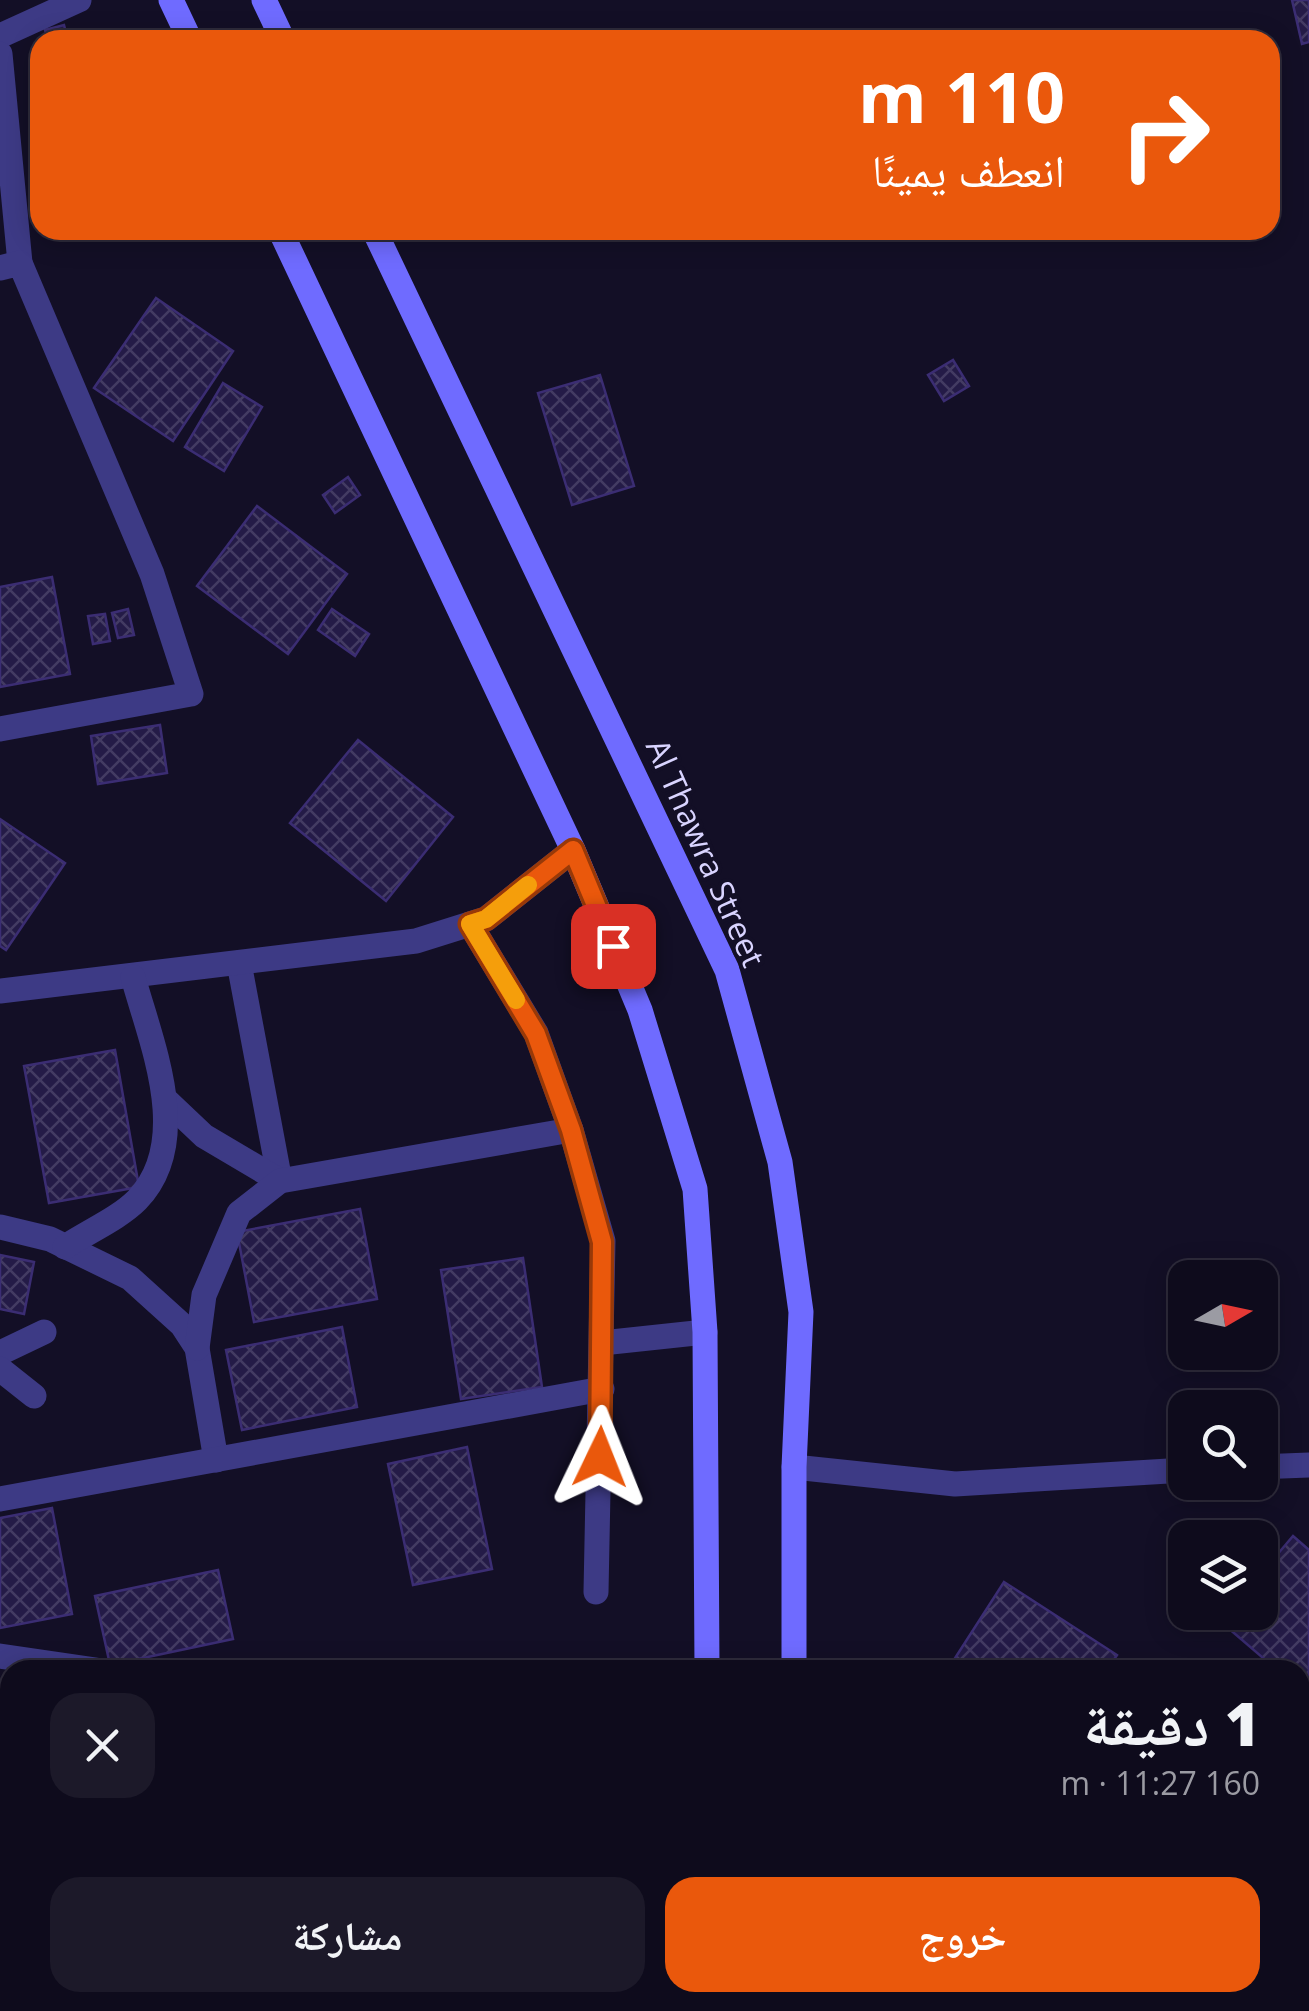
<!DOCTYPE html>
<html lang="ar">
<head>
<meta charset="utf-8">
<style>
  :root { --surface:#0e0b1c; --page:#1c1929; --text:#f1f3f6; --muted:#9b9ba3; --line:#2e2b3b; --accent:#ea580c }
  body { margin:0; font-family:"Open Sans","Noto Naskh Arabic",sans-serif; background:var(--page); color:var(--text); direction:rtl; height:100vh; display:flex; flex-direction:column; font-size:38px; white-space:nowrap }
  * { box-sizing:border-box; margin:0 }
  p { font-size:32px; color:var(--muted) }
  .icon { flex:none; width:55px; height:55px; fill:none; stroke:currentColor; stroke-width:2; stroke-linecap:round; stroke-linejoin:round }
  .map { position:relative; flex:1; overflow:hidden; direction:ltr }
  .details { position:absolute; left:0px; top:1660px; width:1310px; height:352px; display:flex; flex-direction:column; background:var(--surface); border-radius:30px 30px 0 0; box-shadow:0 5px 25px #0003,0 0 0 2px var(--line); direction:rtl }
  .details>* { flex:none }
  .hud { position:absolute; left:30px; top:30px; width:1250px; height:210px; border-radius:30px; box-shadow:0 5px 25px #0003,0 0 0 2px var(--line); direction:rtl; background:#ea580c; color:#fff; overflow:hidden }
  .needle { width:65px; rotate:81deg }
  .tools { position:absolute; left:1168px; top:1260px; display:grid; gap:20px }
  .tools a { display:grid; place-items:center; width:110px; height:110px; border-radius:20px; background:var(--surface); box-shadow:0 5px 25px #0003,0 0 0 2px var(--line); font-size:50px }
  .pin { position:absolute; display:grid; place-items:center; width:85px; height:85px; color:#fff; margin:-42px; border-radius:20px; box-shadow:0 5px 15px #0006 }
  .me { position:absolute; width:110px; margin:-55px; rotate:2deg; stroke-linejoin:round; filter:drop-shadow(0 0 8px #0008) }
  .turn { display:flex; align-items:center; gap:35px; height:210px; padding:0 50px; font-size:45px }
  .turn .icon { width:130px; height:130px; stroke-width:2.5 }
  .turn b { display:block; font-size:70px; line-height:85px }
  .round { display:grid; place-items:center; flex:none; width:105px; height:105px; border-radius:30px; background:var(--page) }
  .head { display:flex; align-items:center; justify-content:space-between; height:170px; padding:0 50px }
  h1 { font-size:60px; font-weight:800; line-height:75px }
  .button { display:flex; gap:20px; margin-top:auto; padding:20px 50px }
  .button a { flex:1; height:115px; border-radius:30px; background:var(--accent); color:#fff; font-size:40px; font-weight:800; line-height:115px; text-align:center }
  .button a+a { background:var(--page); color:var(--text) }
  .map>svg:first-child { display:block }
  .building { fill:url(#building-cross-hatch); stroke:#3b2d73; stroke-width:2.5 }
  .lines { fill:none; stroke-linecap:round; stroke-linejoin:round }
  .minor { stroke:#3d3a85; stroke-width:25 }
  .tertiary { stroke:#3d3a85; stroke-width:25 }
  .secondary { stroke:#6f6bff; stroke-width:25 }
  .route-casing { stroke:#983908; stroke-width:25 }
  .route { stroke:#ea580c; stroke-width:18 }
  .slow { stroke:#f59e0b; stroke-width:18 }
  .labels { text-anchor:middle; stroke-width:8; stroke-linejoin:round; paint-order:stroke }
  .street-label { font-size:32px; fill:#d9d4ff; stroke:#130f26 }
</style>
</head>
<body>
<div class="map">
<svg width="1309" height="2011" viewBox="0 0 1309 2011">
  <defs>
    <pattern id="building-cross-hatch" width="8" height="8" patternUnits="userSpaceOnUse" patternTransform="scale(2.5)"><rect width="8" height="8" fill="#241b47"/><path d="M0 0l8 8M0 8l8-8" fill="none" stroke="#433b63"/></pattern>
  </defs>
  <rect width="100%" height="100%" fill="#130f26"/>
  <g class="building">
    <polygon points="1292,0 1309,0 1309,42 1302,44"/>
    <polygon points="64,25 68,40 48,40 45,30"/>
    <polygon points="156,298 233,351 173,441 94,388"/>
    <polygon points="953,360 969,386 944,401 928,375"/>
    <polygon points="600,375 634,486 572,505 538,393"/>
    <polygon points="223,383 262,407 224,471 185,447"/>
    <polygon points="348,477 360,495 335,513 323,495"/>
    <polygon points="257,506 347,574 288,654 197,586"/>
    <polygon points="52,577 70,674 0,687 0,587"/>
    <polygon points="128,609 134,635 118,638 112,613"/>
    <polygon points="332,609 369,634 355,656 318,630"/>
    <polygon points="105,614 110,641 93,644 88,616"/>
    <polygon points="160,725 167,773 98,784 91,736"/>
    <polygon points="358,740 453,817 386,901 290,823"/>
    <polygon points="0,819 65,863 6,950 0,946"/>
    <polygon points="115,1050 139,1187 49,1203 24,1066"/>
    <polygon points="360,1209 377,1299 254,1322 237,1232"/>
    <polygon points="0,1255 34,1262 24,1314 0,1309"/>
    <polygon points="523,1258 542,1387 461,1399 441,1270"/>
    <polygon points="342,1327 357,1407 242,1430 226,1350"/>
    <polygon points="467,1447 492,1569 413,1585 388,1464"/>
    <polygon points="52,1508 72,1614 0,1628 0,1518"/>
    <polygon points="1293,1536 1309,1550 1309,1691 1305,1695 1300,1691 1300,1670 1277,1670 1220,1621 1227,1612 1260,1612 1260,1575"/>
    <polygon points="218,1570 233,1639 110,1665 95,1596"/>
    <polygon points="1004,1582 1117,1655 1107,1670 948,1669"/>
    <polygon points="0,1791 10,1794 10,1825 0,1823"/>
    <polygon points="0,1832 10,1834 10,1880 0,1878"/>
    <polygon points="1309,1858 1309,1918 1300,1912 1300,1871"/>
    <polygon points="0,1886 10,1888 10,1948 0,1946"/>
    <polygon points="0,1955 10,1957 10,1989 0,1986"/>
    <polygon points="187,2002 258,2002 256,2011 199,2011 186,2009"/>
    <polygon points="288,2002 342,2002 340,2011 287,2011"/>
    <polygon points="375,2002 446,2002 445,2011 374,2006"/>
    <polygon points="460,2002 531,2002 530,2011 459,2011"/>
    <polygon points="981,2002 1115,2002 1109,2011 975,2011"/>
  </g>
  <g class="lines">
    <g class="minor">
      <polyline points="0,36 79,0"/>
      <polyline points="0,54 20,263"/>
      <polyline points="0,268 20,263 152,574 191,694 0,729"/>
      <polyline points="470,924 536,1033 571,1130 603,1241 596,1592"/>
      <polyline points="239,963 280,1181"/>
      <polyline points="0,991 416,941 486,919 573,850"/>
      <polyline points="166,1100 204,1136 280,1181"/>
      <polyline points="0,1227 50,1239 130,1278 182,1325 197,1348 216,1460"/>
      <path d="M65 1247C87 1232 118 1219 137 1200 194 1141 151 1043 133 977"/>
      <polyline points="602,1343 705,1332"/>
      <polyline points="197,1348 204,1295 239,1213 280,1181 571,1130"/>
      <polyline points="0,1353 44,1332"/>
      <polyline points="0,1369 34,1396"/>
      <polyline points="0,1499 602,1389"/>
      <polyline points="0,1656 96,1670"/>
      <polyline points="1254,2002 1287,2011"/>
      <polyline points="0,2003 40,2011"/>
    </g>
    <g class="tertiary">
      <polyline points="794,1467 955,1484 1185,1470"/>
      <polyline points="1260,1467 1309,1465"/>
    </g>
    <g class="secondary">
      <polyline points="171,0 190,40"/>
      <polyline points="264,0 283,40"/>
      <polyline points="280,230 573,850 640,1010 695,1189 705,1332 707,1670"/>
      <polyline points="374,230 727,970 780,1162 801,1312 794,1467 794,1670"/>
      <polyline points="703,2011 703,2002"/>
      <polyline points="784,2011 784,2002"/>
    </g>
  </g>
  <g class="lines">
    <g class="route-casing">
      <polyline id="route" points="600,1457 602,1242 571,1130 536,1034 470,924 486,919 573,850 613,946"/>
    </g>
    <use href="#route" class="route"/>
    <polyline class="slow" points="516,1000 470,924 486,919 528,885"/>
  </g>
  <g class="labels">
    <g class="street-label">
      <text transform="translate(705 853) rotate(66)" y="11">Al Thawra Street</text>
    </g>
  </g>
</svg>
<div class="tools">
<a><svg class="needle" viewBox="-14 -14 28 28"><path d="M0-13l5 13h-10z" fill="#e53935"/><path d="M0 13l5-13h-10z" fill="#9b9ba3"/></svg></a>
<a><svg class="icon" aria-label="search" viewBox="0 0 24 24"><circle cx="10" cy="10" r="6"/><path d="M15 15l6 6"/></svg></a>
<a><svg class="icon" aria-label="layers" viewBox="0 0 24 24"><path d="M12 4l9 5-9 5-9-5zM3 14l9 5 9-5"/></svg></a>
</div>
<div class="pin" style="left:613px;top:946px;background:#d93025"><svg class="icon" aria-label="arrive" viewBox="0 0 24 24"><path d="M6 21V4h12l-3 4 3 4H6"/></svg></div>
<svg class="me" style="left:600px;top:1457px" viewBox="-20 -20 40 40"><path d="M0-17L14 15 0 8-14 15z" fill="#ea580c" stroke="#fff" stroke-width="4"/></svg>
<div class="hud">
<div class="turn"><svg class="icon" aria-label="right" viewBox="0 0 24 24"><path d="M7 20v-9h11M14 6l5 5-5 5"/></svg><div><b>110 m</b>انعطف يمينًا</div></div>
</div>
<section class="details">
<div class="head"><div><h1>1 دقيقة</h1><p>160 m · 11:27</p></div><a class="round"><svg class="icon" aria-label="close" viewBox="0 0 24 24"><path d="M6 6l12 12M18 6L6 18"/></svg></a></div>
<div class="button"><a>خروج</a><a>مشاركة</a></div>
</section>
</div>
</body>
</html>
